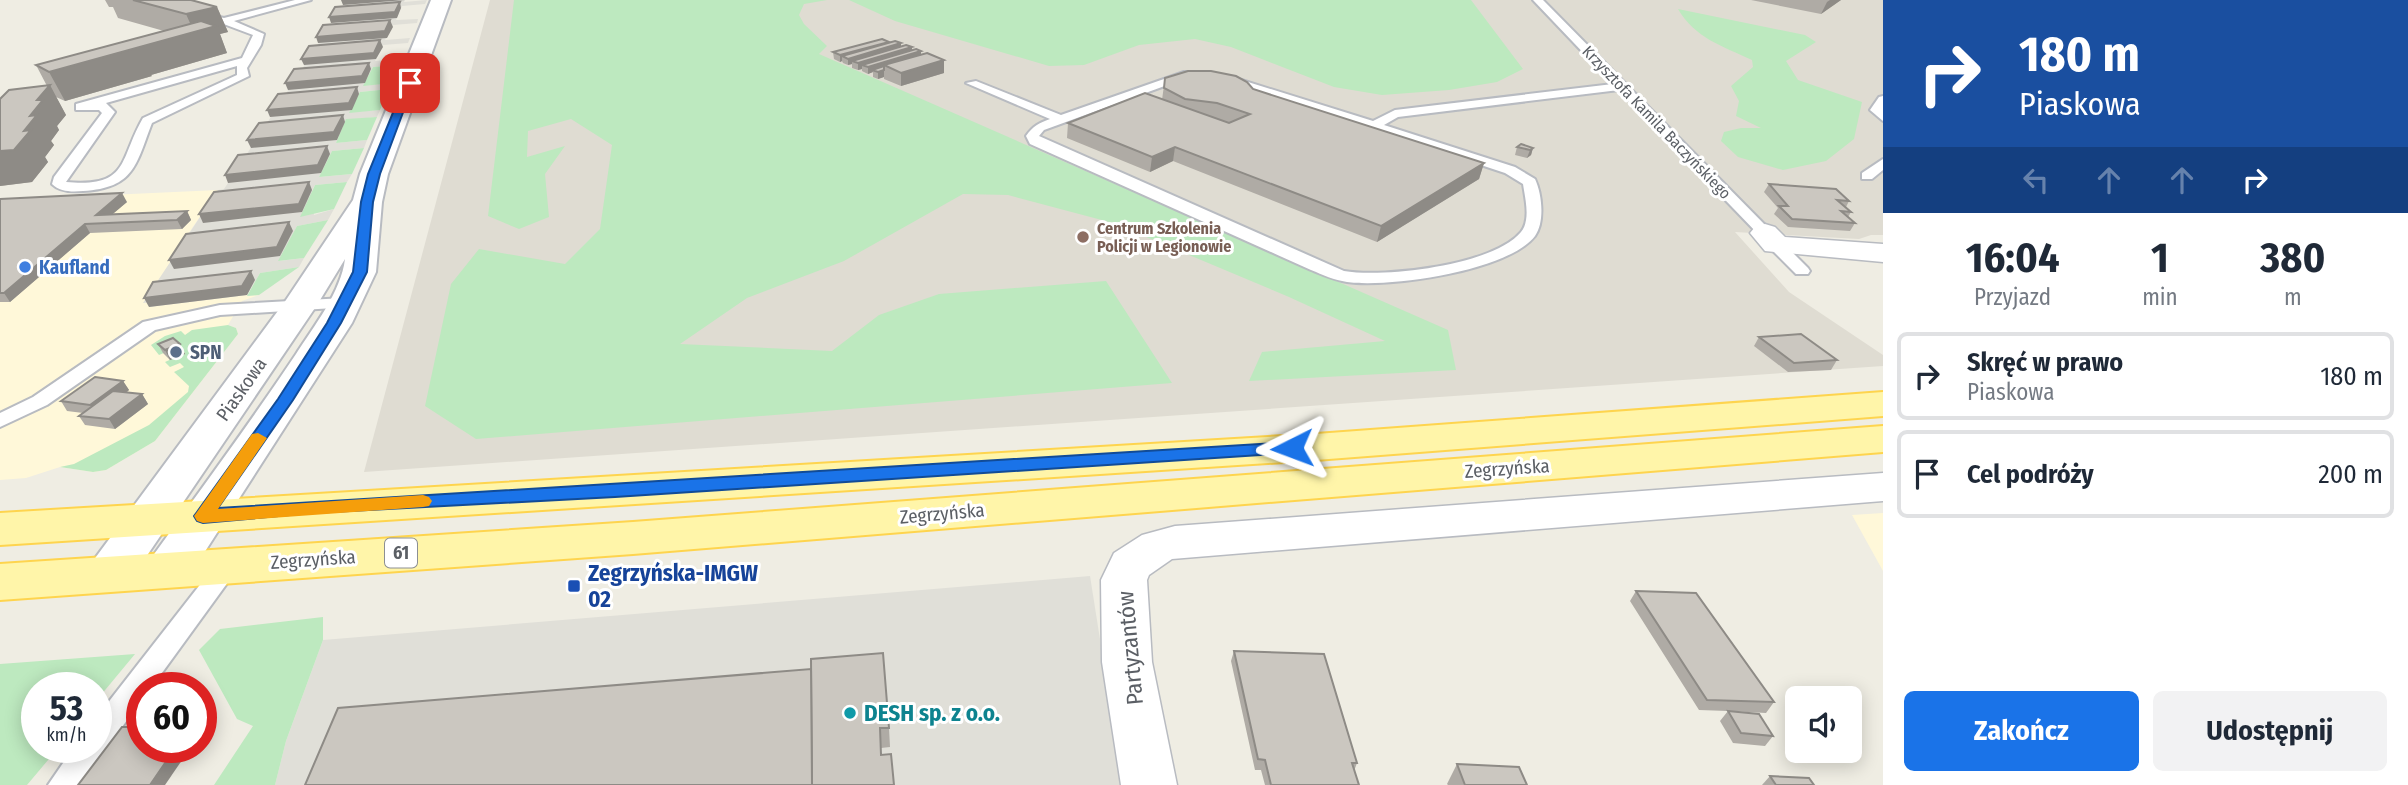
<!DOCTYPE html>
<html lang="pl">
<head>
<meta charset="utf-8">
<style>
  :root { --surface:#fff; --page:#f2f2f3; --text:#1f2937; --muted:#747a83; --line:#e0e1e3; --accent:#1a73e8 }
  body { margin:0; font-family:"Fira Sans Condensed",sans-serif; background:var(--page); color:var(--text); height:100vh; display:flex; flex-direction:column; font-size:26px; white-space:nowrap }
  * { box-sizing:border-box; margin:0 }
  p { font-size:23px; color:var(--muted) }
  .icon { flex:none; width:38px; height:38px; fill:none; stroke:currentColor; stroke-width:2; stroke-linecap:round; stroke-linejoin:round }
  .map { position:relative; flex:1; overflow:hidden }
  .drawer { display:flex; flex-direction:column; background:var(--surface); width:525px }
  .drawer>* { flex:none }
  .top-card { background:#1a4fa0; color:#fff; overflow:hidden }
  .fabs { position:absolute; left:1785px; top:686px; display:grid; gap:14px }
  .fabs a { display:grid; place-items:center; width:77px; height:77px; border-radius:10px; background:var(--surface); box-shadow:0 4px 18px #0003; font-size:35px }
  .speed { position:absolute; left:21px; top:672px; display:flex; gap:14px; font-size:35px; font-weight:700; text-align:center }
  .speed>* { display:grid; place-content:center; width:91px; height:91px; border-radius:50%; background:var(--surface); box-shadow:0 4px 18px #0003; line-height:1 }
  .speed small { font-size:18px; font-weight:400 }
  .speed .limit { border:10px solid #d22; background:#fff; color:#111 }
  .pin { position:absolute; display:grid; place-items:center; width:60px; height:60px; color:#fff; margin:-30px; border-radius:14px; box-shadow:0 4px 10px #0006 }
  .me { position:absolute; width:77px; margin:-38px; rotate:267deg; stroke-linejoin:round; filter:drop-shadow(0 0 5px #0008) }
  .turn { display:flex; align-items:center; gap:24px; height:147px; padding:0 21px; font-size:32px }
  .turn .icon { width:91px; height:91px; stroke-width:2.5 }
  .turn b { display:block; font-size:49px; line-height:60px }
  .lanes { display:flex; align-items:center; height:66px; padding:0 21px; background:#0003; justify-content:center; gap:35px; direction:ltr }
  .lanes .off { opacity:.35 }
  .eta { display:flex; justify-content:space-evenly; align-items:center; height:119px; text-align:center }
  .eta b { font-size:42px; font-weight:700; line-height:49px }
  .button { display:flex; gap:14px; margin-top:auto; padding:14px 21px }
  .button a { flex:1; height:80px; border-radius:10px; background:var(--accent); color:#fff; font-size:28px; font-weight:700; line-height:80px; text-align:center }
  .button a+a { background:var(--page); color:var(--text) }
  ul { padding:0; list-style:none }
  li { display:flex; align-items:center; gap:21px; height:88px; margin:0 14px 10px; padding:0 7px; border:4px solid var(--line); border-radius:10px }
  li div { flex:1 }
  li b { display:block; font-size:26px }
  li em { font-style:normal }
  main { display:flex; flex:1; min-height:0 }
  .map>svg:first-child { display:block }
  .commercial { fill:#fff8d9 }
  .industrial { fill:#e0dfd8 }
  .education { fill:#dfdcd2 }
  .green { fill:#bde9bf }
  .lines { fill:none; stroke-linecap:round; stroke-linejoin:round }
  .service-casing { stroke:#b8bbc1; stroke-width:4 }
  .minor-casing { stroke:#b8bbc1; stroke-width:3 }
  .tertiary-casing { stroke:#b8bbc1; stroke-width:4 }
  .primary-casing { stroke:#fed44e; stroke-width:4 }
  .service { fill:#fff; fill-rule:evenodd }
  .minor { fill:#fff; fill-rule:evenodd }
  .tertiary { fill:#fff; fill-rule:evenodd }
  .primary { fill:#fff5a9; fill-rule:evenodd }
  .wall { fill:#afaba5 }
  .shaded-wall { fill:#8e8b86 }
  .building { fill:#cbc7c0; stroke:#8e8b86; stroke-width:2 }
  .route { fill:#1a73e8; stroke:#114b97; stroke-width:2 }
  .slow { fill:#f59e0b }
  .education-dot { fill:#8d6e63; stroke:#fff; stroke-width:2.5 }
  .shop-dot { fill:#3f7fe0; stroke:#fff; stroke-width:2.5 }
  .service-dot { fill:#5c6f8a; stroke:#fff; stroke-width:2.5 }
  .transit-dot { fill:#1a4fb4; stroke:#fff; stroke-width:2.5 }
  .culture-dot { fill:#0f9aa8; stroke:#fff; stroke-width:2.5 }
  .labels { text-anchor:middle; stroke-width:6; stroke-linejoin:round; paint-order:stroke }
  .far-street-label { font-size:16px; fill:#5b5f65; stroke:#fff }
  .far-education-label { font-size:16px; font-weight:bold; fill:#785e54; stroke:#fff; text-anchor:start }
  .shield { fill:#fff; stroke:#8c8f93; stroke-width:2 }
  .shield-label { font-size:18px; font-weight:bold; fill:#5b5f65 }
  .shop-label { font-size:19px; font-weight:bold; fill:#366cbe; stroke:#fff; text-anchor:start }
  .service-label { font-size:19px; font-weight:bold; fill:#4e5e75; stroke:#fff; text-anchor:start }
  .street-label { font-size:19px; fill:#5b5f65; stroke:#fff }
  .near-transit-label { font-size:23px; font-weight:bold; fill:#164399; stroke:#fff; text-anchor:start }
  .near-street-label { font-size:23px; fill:#5b5f65; stroke:#fff }
  .near-culture-label { font-size:23px; font-weight:bold; fill:#0d838f; stroke:#fff; text-anchor:start }
</style>
</head>
<body>
<main>
<div class="map">
<svg width="1883" height="785" viewBox="0 0 1883 785">
  <rect width="100%" height="100%" fill="#efede3"/>
  <g class="commercial">
    <polygon points="218,190 184,240 248,296 259,295 242,301 228,325 236,328 238,334 155,441 106,470 93,472 60,467 26,478 0,480 0,200"/>
    <polygon points="1883,513 1883,571 1852,515"/>
  </g>
  <g class="industrial">
    <polygon points="405,0 404,2 427,0 425,4 402,6 396,20 418,19 417,23 393,25 385,40 410,38 408,43 383,45 375,61 401,59 399,65 373,67 364,85 392,83 389,89 360,92 350,112 380,110 377,117 346,120 336,143 367,140 364,148 332,151 319,177 352,174 347,182 315,185 312,190 314,215 334,209 328,220 297,226 279,261 304,258 299,267 260,273 247,295 149,307 151,302 143,303 218,190 224,189 228,183 346,1"/>
    <polygon points="1090,576 1123,785 275,785 286,741 323,640"/>
  </g>
  <polygon class="education" points="490,0 1883,0 1883,235 1871,235 1859,239 1735,232 1789,292 1883,355 1883,366 364,472"/>
  <g class="green">
    <polygon points="514,0 827,0 804,4 799,15 804,24 827,46 819,54 1448,330 1456,370 1249,381 1262,352 1385,341 1289,297 1113,223 1008,195 963,194 844,261 747,298 680,344 832,351 879,315 939,294 1106,281 1172,383 476,439 425,406 451,284 479,249 565,264 600,229 612,145 571,119 528,131 527,157 565,146 545,174 549,217 519,229 488,216"/>
    <polygon points="849,0 1471,0 1523,69 1497,82 1449,90 1382,95 1334,87 1231,47 1195,39 1139,45 1084,65 1049,66 895,21"/>
    <path d="M1678 9 1805 35 1816 42 1786 61 1798 80 1862 102 1854 139 1826 161 1783 170 1738 157 1721 141 1724 132 1741 128H1761L1736 116 1739 101 1731 86 1753 67 1752 60C1722 46 1695 38 1678 9Z"/>
    <polygon points="399,65 392,83 363,86 373,67"/>
    <polygon points="389,89 380,110 349,113 360,92"/>
    <polygon points="377,117 367,140 336,143 346,119"/>
    <polygon points="364,148 352,174 319,177 332,151"/>
    <polygon points="347,182 334,209 300,217 315,185"/>
    <polygon points="328,220 304,258 278,261 297,226"/>
    <polygon points="299,267 259,295 247,296 260,273"/>
    <polygon points="228,325 236,328 238,334 155,441 106,470 93,472 60,467 74,464 149,425 188,392 189,386 174,372 184,367 180,363 170,367 165,362 185,353 178,347 159,355 151,345 165,336 181,331 185,335 192,330"/>
    <polygon points="323,617 323,640 286,741 275,785 214,785 253,726 237,719 199,650 220,629"/>
    <polygon points="135,654 96,701 96,688 37,688 37,747 59,747 27,785 0,785 0,664"/>
  </g>
  <g class="lines">
    <g class="service-casing">
      <g id="service">
        <path d="M160 0H170L172 6 224 18 295 0H311L234 21 264 34 261 45 247 68 249 76 152 123C136 164 135 188 83 191 72 192 60 192 52 184L54 177 102 113 99 110H76V104L242 58 253 35 221 23 166 10 158 2ZM237 66V75L143 118C119 159 130 188 66 182L115 112 106 103Z"/>
        <path d="M1533 0H1543L1770 230 1773 233 1770 236H1760L1619 90 1398 117 1384 125 1515 167 1535 179C1542 194 1545 222 1535 236 1508 271 1389 288 1347 282 1334 280 1323 275 1311 270L1030 144 1026 136C1033 126 1039 123 1050 119L966 83 976 81 1061 115 1184 72H1192V76L1044 130 1039 136 1344 271C1385 278 1494 265 1521 232 1531 220 1525 198 1523 184L1505 173 1222 79 1232 77 1373 121 1395 110 1613 84Z"/>
        <polygon points="1883,96 1883,121 1870,110 1879,97"/>
        <polygon points="1883,159 1883,170 1872,179 1862,179 1862,173"/>
        <polygon points="1776,240 1782,242 1808,268 1810,271 1808,274 1796,274 1770,248 1768,245"/>
        <polygon points="344,298 353,303 350,307 220,315 155,330 47,405 0,427 0,413 33,397 143,322 220,305"/>
        <polygon points="228,556 236,559 240,565 236,571 151,688 142,688 142,700 79,785 48,785 74,747 96,747 96,718 220,559"/>
      </g>
    </g>
    <g class="minor-casing">
      <g id="minor">
        <polygon points="1765,224 1775,227 1785,237 1883,244 1883,262 1765,251 1750,233 1755,227"/>
        <polygon points="1883,473 1883,501 1172,559 1149,575 1147,580 1152,662 1177,785 1121,785 1102,662 1101,580 1114,553 1142,535 1175,526"/>
      </g>
    </g>
    <g class="tertiary-casing">
      <path id="tertiary" d="M431 0H451L388 174 382 202 376 272 352 323 186 581 169 586 152 581 145 569 152 557C201 489 250 423 296 354 314 326 341 292 345 259L317 305 127 585 110 591 93 585 86 573 93 561 286 300 353 200 360 174Z"/>
    </g>
    <g class="primary-casing">
      <g id="primary">
        <polygon points="1883,392 1883,416 1316,460 0,545 0,513 1316,434"/>
        <polygon points="1883,426 1883,452 633,554 0,600 0,564 633,522"/>
      </g>
    </g>
    <use href="#service" class="service"/>
    <use href="#minor" class="minor"/>
    <use href="#tertiary" class="tertiary"/>
    <use href="#primary" class="primary"/>
  </g>
  <g class="wall">
    <polygon points="105,0 191,0 217,7 228,32 220,34 227,53 151,75 152,76 65,101 56,97 66,115 57,126 59,130 51,141 54,145 45,157 48,162 32,182 0,186 0,99 47,86 36,65 164,31 118,18 113,7 109,7"/>
    <polygon points="1751,0 1841,0 1821,14"/>
    <polygon points="889,42 889,43 901,43 901,47 912,47 912,50 921,54 944,73 901,86 884,79 884,77 878,79 873,77 873,72 868,74 862,71 862,69 858,70 852,68 852,64 848,65 843,63 842,61 840,62 834,59 833,52"/>
    <polygon points="1165,78 1253,89 1484,163 1479,179 1377,242 1173,161 1150,172 1067,138 1068,123 1162,100"/>
    <polygon points="1517,147 1533,148 1531,155 1527,158 1515,155"/>
    <polygon points="1769,184 1849,201 1846,207 1851,212 1848,217 1855,223 1850,231 1788,227 1774,214 1778,208 1764,192"/>
    <polygon points="0,199 127,202 111,215 187,211 191,220 182,229 90,233 10,302 0,302"/>
    <polygon points="1759,337 1837,360 1831,370 1788,372 1754,346"/>
    <polygon points="158,344 185,354 170,360 163,353"/>
    <polygon points="123,381 129,390 126,393 142,394 148,404 115,429 85,425 79,416 83,413 67,411 61,401"/>
    <polygon points="1636,591 1774,702 1766,713 1729,711 1773,736 1765,746 1733,743 1720,721 1728,711 1699,710 1630,601"/>
    <polygon points="1234,651 1357,763 1354,771 1359,785 1265,785 1261,770 1255,770 1231,661"/>
    <polygon points="889,728 890,747 881,748 881,755 305,785"/>
    <polygon points="1457,764 1527,785 1448,785 1447,784"/>
    <polygon points="1770,776 1814,785 1762,785"/>
  </g>
  <g class="shaded-wall">
    <polygon points="341,0 405,0 343,5"/>
    <polygon points="1830,0 1841,0 1821,14 1827,2"/>
    <polygon points="400,2 401,8 397,18 331,23 329,17"/>
    <polygon points="217,7 228,32 220,34 227,53 151,75 152,76 65,101 49,72 194,32 186,14"/>
    <polygon points="390,20 393,27 387,38 318,43 316,37"/>
    <polygon points="380,40 383,47 376,59 304,65 301,59"/>
    <polygon points="889,42 889,47 901,43 901,50 852,61 852,64 848,65 848,59 842,56 842,61 840,62 840,55"/>
    <polygon points="912,47 912,54 921,51 921,58 884,65 884,69 872,70 873,72 868,74 868,67 862,65 862,69 858,70 858,63"/>
    <polygon points="944,60 944,73 901,86 901,73"/>
    <polygon points="369,63 371,69 365,83 288,90 285,83"/>
    <polygon points="884,70 884,77 878,79 878,72"/>
    <polygon points="50,85 66,115 57,126 59,130 51,141 54,145 45,157 48,162 32,182 0,186 0,151 24,131 37,100"/>
    <polygon points="357,87 359,94 352,110 270,117 267,110"/>
    <polygon points="343,115 345,122 337,140 251,148 247,140"/>
    <polygon points="327,146 330,154 321,173 228,183 225,175"/>
    <polygon points="1175,147 1173,161 1150,172 1152,157"/>
    <polygon points="1533,148 1531,155 1527,158 1530,150"/>
    <polygon points="1484,163 1479,179 1377,242 1381,226"/>
    <polygon points="309,182 312,190 302,212 203,223 199,214"/>
    <polygon points="122,193 127,202 101,224 96,215"/>
    <polygon points="187,211 191,220 182,229 177,220"/>
    <polygon points="289,222 293,231 280,256 174,269 169,260"/>
    <polygon points="85,224 90,233 10,302 4,293"/>
    <polygon points="251,271 255,280 247,295 149,307 144,298"/>
    <polygon points="180,344 185,354 170,360 165,350"/>
    <polygon points="123,381 129,390 96,414 90,405"/>
    <polygon points="142,394 148,404 115,429 109,419"/>
    <polygon points="176,747 191,747 165,785 150,785"/>
  </g>
  <g class="building">
    <polygon points="133,0 191,0 217,7 186,14"/>
    <polygon points="400,2 395,12 329,17 335,7"/>
    <polygon points="390,20 385,31 316,37 323,25"/>
    <polygon points="201,21 216,26 49,72 36,65"/>
    <polygon points="882,39 889,42 840,55 833,52"/>
    <polygon points="380,40 374,53 301,59 309,46"/>
    <polygon points="895,41 901,43 848,59 842,56"/>
    <polygon points="906,45 912,47 858,63 852,61"/>
    <polygon points="916,49 921,51 868,67 862,65"/>
    <polygon points="927,53 944,60 901,73 884,65"/>
    <polygon points="369,63 362,76 285,83 294,69"/>
    <polygon points="884,66 884,70 878,72 872,70"/>
    <polygon points="1188,71 1211,71 1236,76 1247,82 1253,89 1484,163 1381,226 1175,147 1152,157 1068,123 1145,93 1229,123 1250,114 1217,103 1185,99 1164,88 1165,78"/>
    <polygon points="50,85 37,100 43,100 30,116 37,115 24,131 31,130 14,150 0,151 0,99 9,90"/>
    <polygon points="357,87 349,103 267,110 278,94"/>
    <polygon points="343,115 334,132 247,140 259,123"/>
    <polygon points="1521,144 1533,148 1530,150 1517,147"/>
    <polygon points="327,146 318,165 225,175 238,155"/>
    <polygon points="309,182 299,204 199,214 214,192"/>
    <polygon points="1769,184 1836,189 1849,201 1837,200 1851,212 1841,211 1855,223 1792,219 1779,206 1788,206"/>
    <polygon points="122,193 96,215 187,211 177,220 85,224 4,293 0,293 0,199"/>
    <polygon points="289,222 277,247 169,260 186,234"/>
    <polygon points="251,271 242,286 144,298 153,282"/>
    <polygon points="1801,334 1837,360 1794,363 1759,337"/>
    <polygon points="173,338 180,344 165,350 158,344"/>
    <polygon points="95,377 123,381 90,405 61,401"/>
    <polygon points="113,391 142,394 109,419 79,416"/>
    <polygon points="1636,591 1696,593 1774,702 1707,700"/>
    <polygon points="1234,651 1324,654 1357,763 1352,763 1359,785 1271,785 1265,760 1258,759"/>
    <polygon points="883,653 889,728 880,728 881,755 891,754 894,785 812,785 811,659"/>
    <polygon points="811,669 812,785 305,785 338,708"/>
    <polygon points="1728,711 1759,714 1773,736 1741,733"/>
    <polygon points="122,727 142,727 142,747 176,747 150,785 78,785"/>
    <polygon points="1457,764 1519,767 1527,785 1465,785"/>
    <polygon points="1770,776 1809,778 1814,785 1776,785"/>
  </g>
  <polygon class="route" points="410,81 414,83 380,174 373,202 367,272 341,323 293,400 218,508 1292,442 1300,448 1292,453 615,497 312,513 203,523 197,521 194,516 197,512 278,399 327,323 353,272 361,202 368,174 405,83"/>
  <polygon class="slow" points="258,433 267,438 218,509 423,495 429,497 432,501 429,506 423,507 203,523 197,521 194,516 197,512 252,434"/>
  <circle class="education-dot" cx="1083" cy="237" r="7"/>
  <circle class="shop-dot" cx="25" cy="267" r="7"/>
  <circle class="service-dot" cx="176" cy="352" r="7"/>
  <rect class="transit-dot" x="567" y="579" width="14" height="14" rx="3.5"/>
  <circle class="culture-dot" cx="850" cy="713" r="7"/>
  <g class="labels">
    <g class="far-street-label">
      <text transform="translate(1657 122) rotate(46)" y="6">Krzysztofa Kamila Baczyńskiego</text>
    </g>
    <g class="far-education-label">
      <text x="1097" y="234">Centrum Szkolenia<tspan x="1097" dy="18">Policji w Legionowie</tspan></text>
    </g>
    <rect class="shield" x="385" y="538.5" width="32" height="29" rx="5"/>
    <g class="shield-label">
      <text x="401" y="559">61</text>
    </g>
    <g class="shop-label">
      <text x="39" y="274">Kaufland</text>
    </g>
    <g class="service-label">
      <text x="190" y="359">SPN</text>
    </g>
    <g class="street-label">
      <text transform="translate(241 389) rotate(-55)" y="7">Piaskowa</text>
      <text transform="translate(1507 468) rotate(-4)" y="7">Zegrzyńska</text>
      <text transform="translate(942 513) rotate(-5)" y="7">Zegrzyńska</text>
      <text transform="translate(313 559) rotate(-4)" y="7">Zegrzyńska</text>
    </g>
    <g class="near-transit-label">
      <text x="588" y="581">Zegrzyńska-IMGW<tspan x="588" dy="26">02</tspan></text>
    </g>
    <g class="near-street-label">
      <text transform="translate(1130 648) rotate(-95)" y="8">Partyzantów</text>
    </g>
    <g class="near-culture-label">
      <text x="864" y="721">DESH sp. z o.o.</text>
    </g>
  </g>
</svg>
<div class="fabs">
<a><svg class="icon" aria-label="sound" viewBox="0 0 24 24"><path d="M4 9h4l5-4v14l-5-4H4zM17 9q2 3 0 6"/></svg></a>
</div>
<div class="speed"><div>53<small>km/h</small></div><div class="limit">60</div></div>
<div class="pin" style="left:410px;top:83px;background:#d93025"><svg class="icon" aria-label="arrive" viewBox="0 0 24 24"><path d="M6 21V4h12l-3 4 3 4H6"/></svg></div>
<svg class="me" style="left:1292px;top:448px" viewBox="-20 -20 40 40"><path d="M0-17L14 15 0 8-14 15z" fill="#1a73e8" stroke="#fff" stroke-width="4"/></svg>
</div>
<section class="drawer">
<div class="top-card">
<div class="turn"><svg class="icon" aria-label="right" viewBox="0 0 24 24"><path d="M7 20v-9h11M14 6l5 5-5 5"/></svg><div><b>180 m</b>Piaskowa</div></div>
<div class="lanes"><svg class="icon off" aria-label="left" viewBox="0 0 24 24"><path d="M17 20v-9H6M10 6l-5 5 5 5"/></svg><svg class="icon off" aria-label="ahead" viewBox="0 0 24 24"><path d="M12 20V5M6 11l6-6 6 6"/></svg><svg class="icon off" aria-label="ahead" viewBox="0 0 24 24"><path d="M12 20V5M6 11l6-6 6 6"/></svg><svg class="icon" aria-label="right" viewBox="0 0 24 24"><path d="M7 20v-9h11M14 6l5 5-5 5"/></svg></div>
</div>
<div class="eta">
<div><b>16:04</b><p>Przyjazd</p></div>
<div><b>1</b><p>min</p></div>
<div><b>380</b><p>m</p></div>
</div>
<ul>
<li><svg class="icon" aria-label="right" viewBox="0 0 24 24"><path d="M7 20v-9h11M14 6l5 5-5 5"/></svg><div><b>Skręć w prawo</b><p>Piaskowa</p></div><em>180 m</em></li>
<li><svg class="icon" aria-label="arrive" viewBox="0 0 24 24"><path d="M6 21V4h12l-3 4 3 4H6"/></svg><div><b>Cel podróży</b></div><em>200 m</em></li>
</ul>
<div class="button"><a>Zakończ</a><a>Udostępnij</a></div>
</section>
</main>
</body>
</html>
